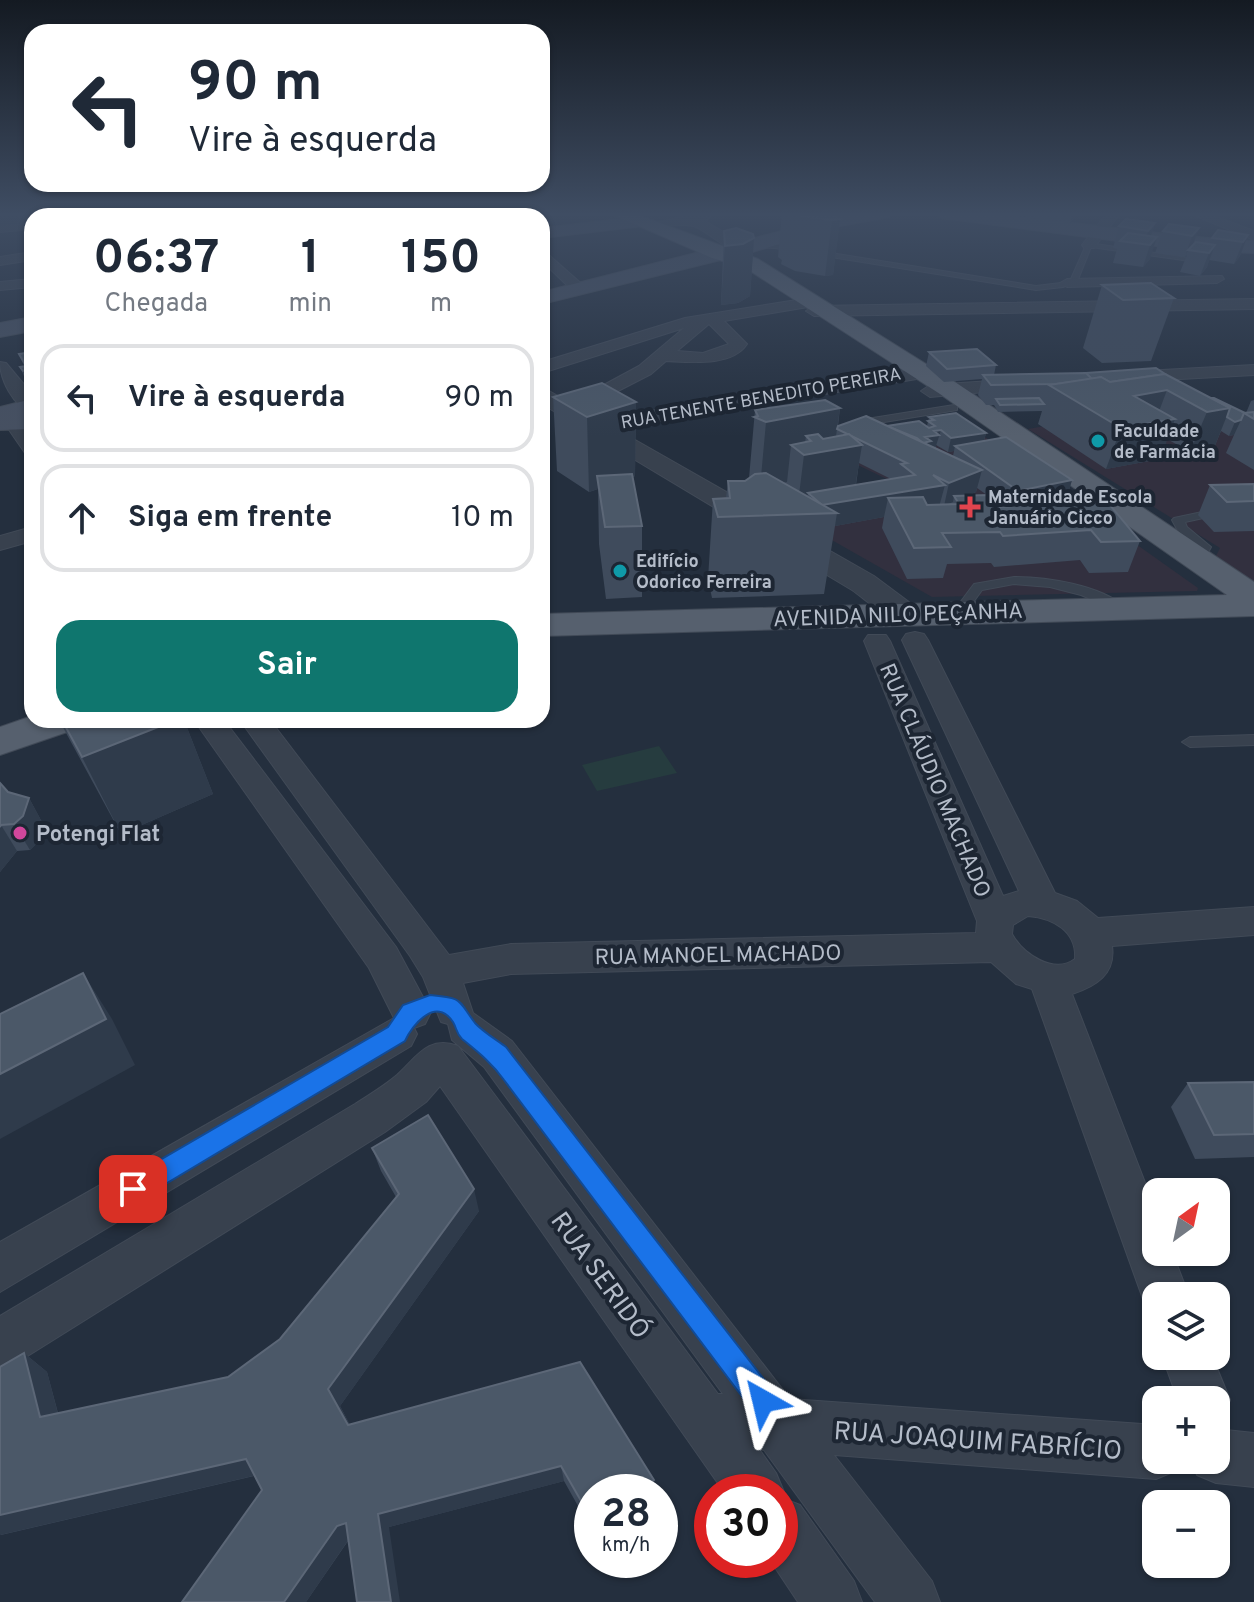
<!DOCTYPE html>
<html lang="pt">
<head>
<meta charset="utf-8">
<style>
  :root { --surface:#fff; --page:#f6f6f7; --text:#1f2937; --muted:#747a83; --line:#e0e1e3; --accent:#0f766e }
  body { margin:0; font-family:Overpass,sans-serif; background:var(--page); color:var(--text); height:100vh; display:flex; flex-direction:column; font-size:30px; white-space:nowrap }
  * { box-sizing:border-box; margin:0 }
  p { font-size:26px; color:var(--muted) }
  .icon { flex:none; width:44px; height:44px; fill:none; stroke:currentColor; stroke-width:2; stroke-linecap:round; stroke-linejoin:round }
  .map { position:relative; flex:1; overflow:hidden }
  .side { position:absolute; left:24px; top:208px; width:526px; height:520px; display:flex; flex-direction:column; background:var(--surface); border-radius:24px; box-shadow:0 2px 6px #0004 }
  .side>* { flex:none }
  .hud { position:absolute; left:24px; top:24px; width:526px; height:168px; border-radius:24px; box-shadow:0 2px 6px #0004; background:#fff; color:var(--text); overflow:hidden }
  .needle { width:52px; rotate:33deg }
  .fabs { position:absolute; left:1142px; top:1178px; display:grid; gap:16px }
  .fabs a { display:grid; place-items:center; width:88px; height:88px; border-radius:16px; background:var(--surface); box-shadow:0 2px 6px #0004; font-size:40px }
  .speed { position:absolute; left:574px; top:1474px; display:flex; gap:16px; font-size:40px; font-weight:700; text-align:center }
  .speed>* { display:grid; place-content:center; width:104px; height:104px; border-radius:50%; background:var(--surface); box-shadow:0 2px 6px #0004; line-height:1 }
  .speed small { font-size:20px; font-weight:400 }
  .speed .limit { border:12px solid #d22; background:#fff; color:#111 }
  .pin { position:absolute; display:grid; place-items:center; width:68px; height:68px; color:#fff; margin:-34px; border-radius:16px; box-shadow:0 4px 12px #0006 }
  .me { position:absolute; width:88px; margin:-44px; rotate:323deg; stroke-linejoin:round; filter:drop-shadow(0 0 6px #0008) }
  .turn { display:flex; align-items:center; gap:28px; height:168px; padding:0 32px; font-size:36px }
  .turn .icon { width:104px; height:104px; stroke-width:2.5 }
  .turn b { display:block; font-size:56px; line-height:68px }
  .eta { display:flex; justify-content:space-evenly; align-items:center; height:136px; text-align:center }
  .eta b { font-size:48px; font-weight:700; line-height:56px }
  .primary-button { display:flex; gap:16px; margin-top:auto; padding:16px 32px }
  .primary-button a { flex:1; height:92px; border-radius:24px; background:var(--accent); color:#fff; font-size:32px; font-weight:700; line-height:92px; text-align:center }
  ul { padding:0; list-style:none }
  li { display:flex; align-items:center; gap:24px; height:108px; margin:0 16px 12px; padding:0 16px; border:4px solid var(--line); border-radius:24px }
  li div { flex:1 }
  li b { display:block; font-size:30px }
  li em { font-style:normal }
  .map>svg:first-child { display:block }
  .medical { fill:#32303f }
  .green { fill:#263c3f }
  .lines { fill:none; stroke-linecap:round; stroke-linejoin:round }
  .service-casing { stroke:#414a57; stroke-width:2 }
  .minor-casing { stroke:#414a57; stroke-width:2 }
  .tertiary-casing { stroke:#414a57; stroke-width:2 }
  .secondary-casing { stroke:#414a57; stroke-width:2 }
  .primary-casing { stroke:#414a57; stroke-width:2 }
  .service { fill:#38414e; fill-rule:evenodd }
  .minor { fill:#38414e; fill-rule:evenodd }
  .tertiary { fill:#38414e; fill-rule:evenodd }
  .secondary { fill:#465061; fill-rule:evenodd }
  .primary { fill:#56606e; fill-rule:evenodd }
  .wall { fill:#3f4b5c; fill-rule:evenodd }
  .shaded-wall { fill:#2f3b4b }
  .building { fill:#4b5868; stroke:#5c6777; stroke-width:2 }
  .route { fill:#1a73e8; stroke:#114b97; stroke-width:2 }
  .culture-dot { fill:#0f9aa8; stroke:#1d2633; stroke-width:3 }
  .health-dot { fill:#e0444e; stroke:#1d2633; stroke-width:3 }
  .hotel-dot { fill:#d1479c; stroke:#1d2633; stroke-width:3 }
  .labels { text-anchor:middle; stroke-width:8; stroke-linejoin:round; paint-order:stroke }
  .far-street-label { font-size:18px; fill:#b4bcc9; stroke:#1d2633 }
  .far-poi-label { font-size:18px; font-weight:bold; fill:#b4bcc9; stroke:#1d2633; text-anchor:start }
  .street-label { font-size:22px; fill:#b4bcc9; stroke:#1d2633 }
  .poi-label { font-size:22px; font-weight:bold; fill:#b4bcc9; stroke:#1d2633; text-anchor:start }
  .near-street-label { font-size:26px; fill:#b4bcc9; stroke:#1d2633 }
</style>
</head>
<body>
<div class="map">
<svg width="1254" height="1602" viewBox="0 0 1254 1602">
  <rect width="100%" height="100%" fill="#242f3e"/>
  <g class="medical">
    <polygon points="1085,419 1254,419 1254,584 1215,558 1220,548 1028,429"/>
    <polygon points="961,420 1198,588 1197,591 932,597 793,518 899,485 839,456 821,442"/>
  </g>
  <polygon class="green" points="659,746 677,773 597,791 582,765"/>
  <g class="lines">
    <g class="service-casing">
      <g id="service">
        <polygon points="1089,243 1208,261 1204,263 1091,247 1077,282 1063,287 1036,290 775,248 749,247 775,244 1036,286 1061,283 1071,279 1086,245"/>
        <polygon points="954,405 957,406 957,410 854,427 849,424 854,421"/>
        <polygon points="1254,501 1254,507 1185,522 1187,527 1211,547 1203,562 1195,562 1193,559 1199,548 1178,531 1172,520 1174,518"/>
        <path d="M1014 577C1047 577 1100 585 1125 607L1119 611 1081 595 1050 587 1014 584 982 590 964 615 959 616 953 612 974 584Z"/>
        <polygon points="1254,735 1254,745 1190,747 1182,742 1190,737"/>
      </g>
    </g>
    <g class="minor-casing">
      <g id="minor">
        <polygon points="152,213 172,213 174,216 155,216"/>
        <polygon points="222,213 239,213 220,216"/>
        <polygon points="456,213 476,213 479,216 459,216"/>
        <path d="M699 213H714L705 221 747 246V252C729 254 712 234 696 227 685 222 670 229 660 222Z"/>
        <polygon points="1107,213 1120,213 1094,248 1084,248 1082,245"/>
        <polygon points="1189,213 1206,213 1254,231 1254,240"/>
        <polygon points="32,221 32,229 0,232 0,224"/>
        <polygon points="542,249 584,286 584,292 574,292 542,261"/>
        <polygon points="32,252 32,260 0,265 0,257"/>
        <polygon points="1222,276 1224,279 1217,283 1067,287 1060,283 1067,279"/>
        <polygon points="32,279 32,287 0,290 0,282"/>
        <path d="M803 299 811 304 808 307 724 321 747 344C732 367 690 362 666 361L651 374 579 411H565L563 407 639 366 684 328 542 373V362L685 318ZM709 324 729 344 703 353 677 351Z"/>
        <polygon points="1254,299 1254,309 814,316 806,311 814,306"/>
        <path d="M0 362 6 363 32 394V412C13 407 0 379 0 362Z"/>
        <polygon points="1254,365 1254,375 1125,382 1116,377 1125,372"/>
        <polygon points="923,368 929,369 929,377 599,431 589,425 599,419"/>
        <polygon points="1022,379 1028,380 1028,388 930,397 921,391 930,385"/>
        <polygon points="15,418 22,420 32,434 32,455 25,453 5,424"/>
        <polygon points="32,527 32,541 0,550 0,536"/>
        <path d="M915 632 924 634 928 640 1055 893 1077 901 1098 918 1254 907V935L1112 946C1116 974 1096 986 1072 994L1156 1211V1252H1172L1189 1296H1156V1316L1148 1313 1032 989 1016 984 991 962 511 974 463 983 473 1013 512 1041 790 1399 1156 1425V1460H1180L1175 1471 1156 1479 834 1455 932 1581 940 1602H875L764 1450 759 1449 776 1473 784 1492 782 1498 800 1505 854 1581 862 1602H798L770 1560H780V1492H724L440 1086 426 1102 385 1132 18 1362 0 1369V1316L355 1104C369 1095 384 1086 397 1075 417 1057 428 1035 458 1046L718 1394H723L484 1067 452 1040 448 1024 441 1022 423 977 410 956 240 720H270L449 955 511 944 976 933 977 921 864 641 868 635H886L890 641 1003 896 1019 891 902 640 906 634ZM1028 916C1053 918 1077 931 1075 959 1054 975 1023 954 1012 934L1013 925Z"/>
        <polygon points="194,720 224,720 396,947 431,1012 425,1024 414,1028 417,1034 411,1046 0,1292 0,1242 394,1018 369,968"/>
        <polygon points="1162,1356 1212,1356 1230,1400 1222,1418 1216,1421 1216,1400 1178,1400"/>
        <polygon points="1216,1429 1254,1433 1254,1487 1216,1483 1197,1475 1191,1460 1216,1460"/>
      </g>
    </g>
    <g class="tertiary-casing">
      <path id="tertiary" d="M542 387 874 576 925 614 920 621C894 628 872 604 852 590L542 404Z"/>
    </g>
    <g class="secondary-casing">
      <g id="secondary">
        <polygon points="853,213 892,213 889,217 840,226 749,253 542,304 542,292"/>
        <path d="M933 213C1041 213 1147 237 1254 241V253L1187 250 942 218Z"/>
        <polygon points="637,217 646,222 643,226 542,238 542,228"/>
        <polygon points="32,317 32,331 0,337 0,323"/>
        <polygon points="32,399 32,429 0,430 0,407"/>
      </g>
    </g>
    <g class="primary-casing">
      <g id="primary">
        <polygon points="609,213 633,213 758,259 958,384 1254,582 1254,616 542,636 542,614 1227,595 940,394 744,267 712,258"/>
        <polygon points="32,716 32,720 82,720 76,729 0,755 0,727"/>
      </g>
    </g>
    <use href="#service" class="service"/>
    <use href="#minor" class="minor"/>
    <use href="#tertiary" class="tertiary"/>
    <use href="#secondary" class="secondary"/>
    <use href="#primary" class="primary"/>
  </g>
  <g class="wall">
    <polygon points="0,213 32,216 32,223 0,226"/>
    <polygon points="529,213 567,213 542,216 536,216"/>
    <polygon points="782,213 827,213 840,219 833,275 825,276 795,271 781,264 782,260 778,257"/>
    <polygon points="997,213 1078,213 1070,223"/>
    <polygon points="1155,223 1151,236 1150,259 1143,267 1113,263 1117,249 1113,248 1119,226"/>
    <polygon points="1199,228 1192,246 1209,244 1212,238 1248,235 1240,256 1234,264 1209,260 1207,267 1200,276 1180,272 1187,255 1185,257 1155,253 1163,231"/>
    <polygon points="724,231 754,238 750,296 738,303 721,305"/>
    <polygon points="1102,285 1174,298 1151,361 1102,363 1083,348"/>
    <polygon points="32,352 32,395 20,367 24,366 19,354"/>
    <polygon points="929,352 996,365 994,375 1165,374 1212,398 1246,413 1251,401 1254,400 1254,470 1226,453 1234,435 1229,436 1221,431 1214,448 1190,452 1167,439 1160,459 1106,469 1038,424 1042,411 998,412 994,405 986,405 978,395 982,379 944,382 926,366"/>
    <polygon points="553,397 636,402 635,476 633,477 642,526 642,597 606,599 599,544 598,489 589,492 557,471"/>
    <path d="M840 408 838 426H927L929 417 986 433 984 441 1072 480 1068 493 1140 541 1128 572 1089 573 1080 560 994 567 991 563 947 564 943 578 907 579 882 528 884 517 835 526 824 594 712 598 708 579 713 499 726 498 728 481H745L749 478 755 410ZM936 445 948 452 954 451 953 456 936 448ZM859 463 891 479 856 485ZM977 488 987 495 967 496 976 492ZM991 499 1002 506 997 507Z"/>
    <polygon points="1254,484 1254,531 1214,532 1198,515 1210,485"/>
    <polygon points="59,720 184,720 213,794 121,834"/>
    <polygon points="0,783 8,792 29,798 43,824 38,842 30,850 17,851 0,872"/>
    <polygon points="1254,1082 1254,1157 1195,1159 1171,1107 1188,1083"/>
    <polygon points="372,1148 479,1211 340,1406 350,1425 654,1480 653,1492 592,1492 592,1531 564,1481 389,1527 348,1541 306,1602 262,1490 254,1476 1,1535 24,1353 47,1372 58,1413 228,1377 280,1339 396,1197 381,1171"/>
  </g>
  <g class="shaded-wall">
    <polygon points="16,213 23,213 26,223 0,226 0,215"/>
    <polygon points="541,213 567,213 542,218"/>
    <polygon points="1073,213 1078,213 1070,223"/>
    <polygon points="840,219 833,275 825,276 832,220"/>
    <polygon points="1155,223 1148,245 1144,244 1148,231"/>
    <polygon points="1199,228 1191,250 1188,250 1185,257 1192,236"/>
    <polygon points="1248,235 1240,256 1234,264 1243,242"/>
    <polygon points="1157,237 1150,259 1143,267 1150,245"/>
    <polygon points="754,238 750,296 738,303 721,305 725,246"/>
    <polygon points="1215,245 1207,267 1200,276 1209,253"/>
    <polygon points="32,369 32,393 23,371"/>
    <polygon points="1167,390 1155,422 1175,419 1160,459 1106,469 1121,428 1119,395"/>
    <polygon points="636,402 635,476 599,488 597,476 598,489 589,492 587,417"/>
    <polygon points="840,408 834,450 862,445 853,500 945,485 939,507 888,498 884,517 835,526 837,513 822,505 808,493 806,509 797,511 804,455 811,441 806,436 803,455 791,445 787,482 760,488 766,422"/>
    <polygon points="1230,408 1214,448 1190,452 1207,412"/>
    <polygon points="1241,420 1234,435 1229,436 1235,422"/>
    <polygon points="941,430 935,449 919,457 925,437 934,431"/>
    <polygon points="986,433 982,448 955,446 954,451 948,452 951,438"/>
    <polygon points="982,470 976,492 956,500 954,496 953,502 944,506 949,483"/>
    <polygon points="1072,480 1067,497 1063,493 1060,504 1018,506 1015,502 1018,491"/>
    <polygon points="176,720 184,720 213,794 121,834 82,757"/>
    <polygon points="29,798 43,824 38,842 30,850 14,824"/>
    <polygon points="1,825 17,851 0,872 0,827"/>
    <polygon points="83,973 112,1019 135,1065 0,1139 0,1074"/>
    <polygon points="474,1189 479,1211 340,1406 359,1442 348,1425 328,1389"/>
    <polygon points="24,1353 47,1372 63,1433 40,1417"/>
    <polygon points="246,1459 261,1474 0,1535 0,1515"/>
    <polygon points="561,1466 564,1481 389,1527 400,1602 391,1602 378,1514"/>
    <polygon points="654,1480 653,1492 640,1492"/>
    <polygon points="346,1523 349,1539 306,1602 284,1602 337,1526"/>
  </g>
  <g class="building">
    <polygon points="22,213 49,213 50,216 32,216 32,217 24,218"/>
    <polygon points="795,213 827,213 840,219 832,220 801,216"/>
    <polygon points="1126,219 1155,223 1148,231 1119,226"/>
    <polygon points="1169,224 1199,228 1192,236 1163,231"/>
    <polygon points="736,228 753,234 754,238 743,244 725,246 724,231"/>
    <polygon points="1218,230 1248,235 1243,242 1212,238"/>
    <polygon points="1128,233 1157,237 1150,245 1120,241"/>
    <polygon points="1196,242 1215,245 1209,253 1188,250"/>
    <polygon points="1151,283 1174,298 1123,300 1102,285"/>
    <polygon points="977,349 996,365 947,369 929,352"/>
    <polygon points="32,352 32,369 23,371 20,367 26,366 19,354"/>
    <polygon points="1156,368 1165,374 1110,382 1101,377 1092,379 1085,373"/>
    <polygon points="1086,373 1092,379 1056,384 991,385 983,375"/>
    <polygon points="1165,374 1230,408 1207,412 1167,390 1134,396 1175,419 1121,428 1049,385 1101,377 1110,382"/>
    <polygon points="602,383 636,402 587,417 553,397"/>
    <polygon points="1039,398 1044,404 1000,405 996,399"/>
    <polygon points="1212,398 1214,398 1245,413 1244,413 1241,420 1235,422 1227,417 1230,408"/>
    <polygon points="825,400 840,408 766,422 754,417 758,416 755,410"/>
    <polygon points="1254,412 1254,419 1244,413"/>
    <polygon points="956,413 986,433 951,438 941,430 934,431 939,435 925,437 931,441 923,443 917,438 887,426 919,421 929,428 935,426 928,421 934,420 929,417"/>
    <polygon points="866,416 982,470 949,483 933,475 945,485 822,505 808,493 915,475 901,464 907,463 837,429 838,426"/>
    <polygon points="818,434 823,439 849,434 862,445 804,455 791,445 811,441 806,436"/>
    <polygon points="1006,437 1072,480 1018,491 955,446"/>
    <polygon points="766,473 837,513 718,517 713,499 730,498 728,481 745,481 755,474"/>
    <polygon points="632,474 642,526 605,527 597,476"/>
    <polygon points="1254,484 1254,501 1227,502 1210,485"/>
    <polygon points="1099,492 1140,541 1101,542 1091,530 1003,536 1000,532 942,533 951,547 914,548 888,498 923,497 927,505 959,504 954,496 989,495 997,507 1018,506 1009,494 1047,493 1056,504 1072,504 1063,493"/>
    <polygon points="62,720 176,720 82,757"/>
    <polygon points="0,783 8,792 29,798 23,816 14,824 1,825 0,827"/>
    <polygon points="83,973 106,1019 0,1074 0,1014"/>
    <polygon points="1254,1082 1254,1134 1214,1135 1188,1083"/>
    <polygon points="428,1115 474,1189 328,1389 348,1425 580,1362 654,1480 640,1492 592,1492 592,1520 561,1466 378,1514 391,1602 357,1602 346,1523 337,1526 284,1602 182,1602 262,1490 246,1459 0,1515 0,1367 24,1353 40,1417 228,1377 280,1339 399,1194 372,1148"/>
  </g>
  <linearGradient id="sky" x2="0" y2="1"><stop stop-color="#141a22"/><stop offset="0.49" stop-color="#3f4d63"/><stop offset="1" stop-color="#3f4d63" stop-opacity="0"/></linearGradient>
  <rect width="1254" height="437" fill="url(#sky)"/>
  <path class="route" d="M430 995C464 998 457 999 475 1023 483 1032 497 1040 506 1047L773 1391 778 1401 773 1411 763 1416 753 1411 504 1080C492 1063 478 1052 462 1039 456 1033 457 1029 453 1022 436 996 412 1025 405 1041L142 1198 133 1202 124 1198 120 1189 124 1181 388 1027 403 1005Z"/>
  <g class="culture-dot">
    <circle cx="1098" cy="441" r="8"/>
    <circle cx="620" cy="571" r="8"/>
  </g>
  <path class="health-dot" d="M966 495h8v8h8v8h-8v8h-8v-8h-8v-8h8z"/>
  <circle class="hotel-dot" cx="20" cy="833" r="8"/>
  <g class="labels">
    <g class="far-street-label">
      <text transform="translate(761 398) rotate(-10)" y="6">RUA TENENTE BENEDITO PEREIRA</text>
    </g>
    <g class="far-poi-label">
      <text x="1114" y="437">Faculdade<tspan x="1114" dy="21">de Farmácia</tspan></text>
      <text x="988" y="503">Maternidade Escola<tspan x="988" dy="21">Januário Cicco</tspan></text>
      <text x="636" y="567">Edifício<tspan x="636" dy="21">Odorico Ferreira</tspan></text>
    </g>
    <g class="street-label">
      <text transform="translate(898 614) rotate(-2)" y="8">AVENIDA NILO PEÇANHA</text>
      <text transform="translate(936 780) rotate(67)" y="8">RUA CLÁUDIO MACHADO</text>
      <text transform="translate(718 954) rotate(-1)" y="8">RUA MANOEL MACHADO</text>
    </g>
    <g class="poi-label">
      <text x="36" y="841">Potengi Flat</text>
    </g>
    <g class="near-street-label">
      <text transform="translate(601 1275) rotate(54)" y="9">RUA SERIDÓ</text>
      <text transform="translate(978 1440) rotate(4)" y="9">RUA JOAQUIM FABRÍCIO</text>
    </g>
  </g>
</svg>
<div class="fabs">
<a><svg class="needle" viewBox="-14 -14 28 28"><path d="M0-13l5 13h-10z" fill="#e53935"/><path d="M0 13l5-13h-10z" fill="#747a83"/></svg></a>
<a><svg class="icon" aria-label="layers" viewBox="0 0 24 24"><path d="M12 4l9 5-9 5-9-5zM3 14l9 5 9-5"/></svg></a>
<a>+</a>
<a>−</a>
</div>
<div class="speed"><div>28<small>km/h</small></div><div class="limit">30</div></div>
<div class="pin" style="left:133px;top:1189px;background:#d93025"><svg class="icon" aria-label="arrive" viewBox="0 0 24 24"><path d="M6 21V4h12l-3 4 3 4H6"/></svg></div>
<svg class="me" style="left:763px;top:1401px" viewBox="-20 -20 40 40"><path d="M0-17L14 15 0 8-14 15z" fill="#1a73e8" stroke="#fff" stroke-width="4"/></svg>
<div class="hud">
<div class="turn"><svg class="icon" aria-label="left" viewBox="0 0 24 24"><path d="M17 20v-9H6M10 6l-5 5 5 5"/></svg><div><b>90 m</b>Vire à esquerda</div></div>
</div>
<section class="side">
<div class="eta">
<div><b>06:37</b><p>Chegada</p></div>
<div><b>1</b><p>min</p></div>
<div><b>150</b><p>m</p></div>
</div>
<ul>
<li><svg class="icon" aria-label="left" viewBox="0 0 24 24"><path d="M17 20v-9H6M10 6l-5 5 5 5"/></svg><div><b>Vire à esquerda</b></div><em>90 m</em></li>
<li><svg class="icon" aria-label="ahead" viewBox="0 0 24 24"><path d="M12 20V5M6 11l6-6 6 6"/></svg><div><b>Siga em frente</b></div><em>10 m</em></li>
</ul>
<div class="primary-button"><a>Sair</a></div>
</section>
</div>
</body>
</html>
